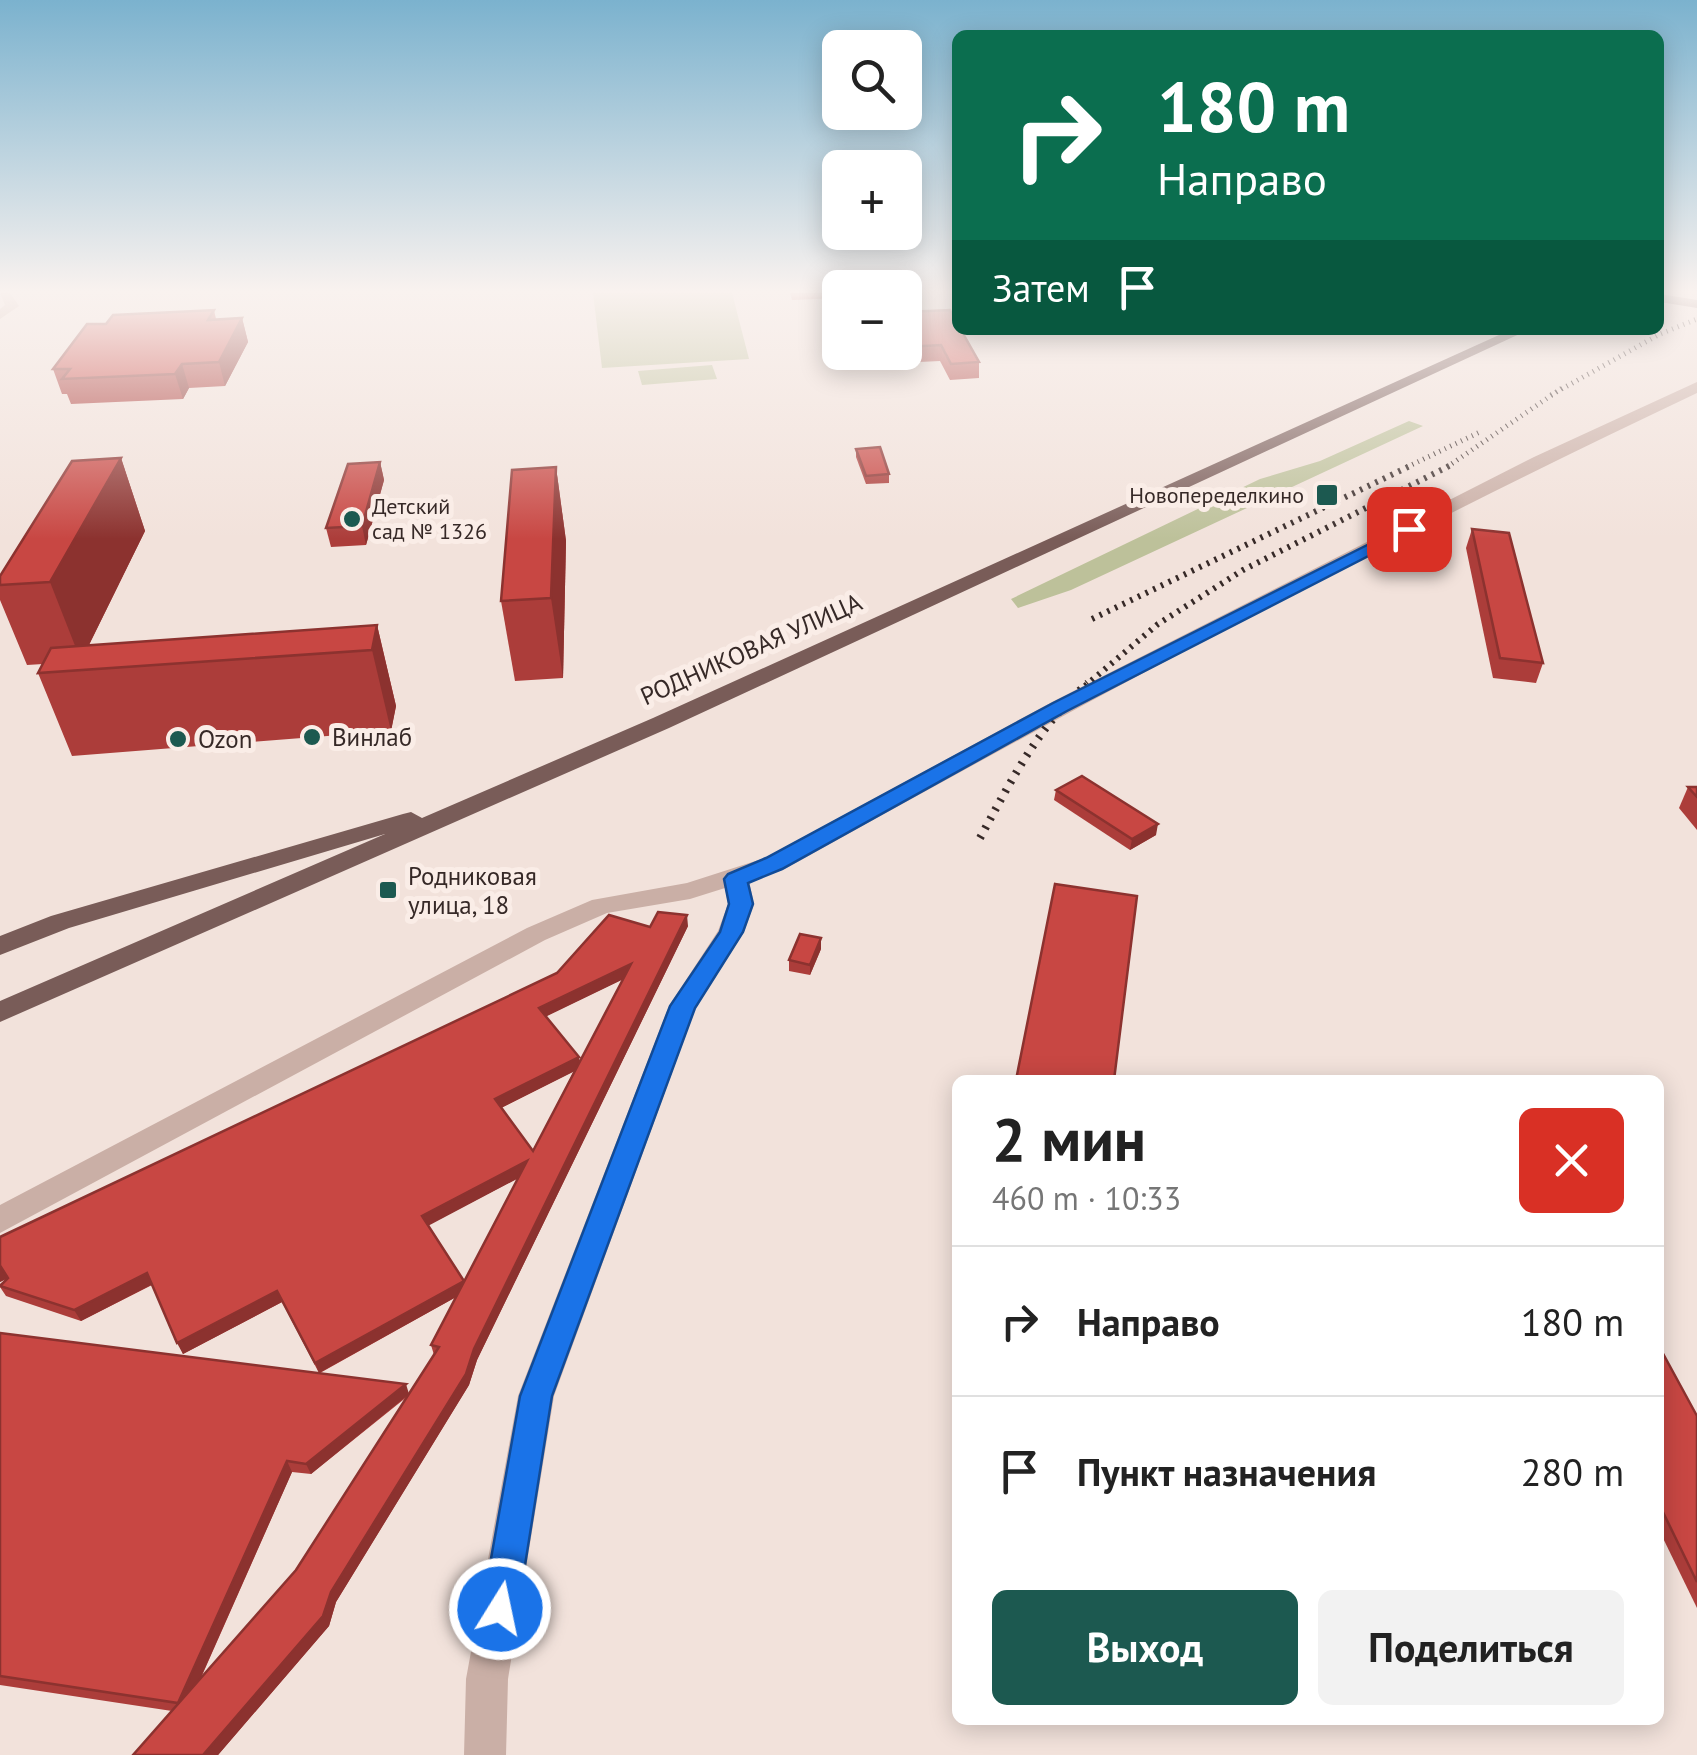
<!DOCTYPE html>
<html lang="ru">
<head>
<meta charset="utf-8">
<style>
  :root { --surface:#fff; --page:#f2f2f2; --text:#222; --muted:#767676; --line:#e0e0e0; --accent:#1c5950 }
  body { margin:0; font-family:"PT Sans",sans-serif; background:var(--page); color:var(--text); height:100vh; display:flex; flex-direction:column; font-size:38px; white-space:nowrap }
  * { box-sizing:border-box; margin:0 }
  p { font-size:32px; color:var(--muted) }
  .icon { flex:none; width:55px; height:55px; fill:none; stroke:currentColor; stroke-width:2; stroke-linecap:round; stroke-linejoin:round }
  .map { position:relative; flex:1; overflow:hidden }
  .side { position:absolute; left:952px; top:1075px; width:712px; height:650px; display:flex; flex-direction:column; background:var(--surface); border-radius:15px; box-shadow:0 5px 25px #0003 }
  .side>* { flex:none }
  .top-card { position:absolute; left:952px; top:30px; width:712px; height:305px; border-radius:15px; box-shadow:0 5px 25px #0003; background:#0b6e4f; color:#fff; overflow:hidden }
  .controls { position:absolute; left:822px; top:30px; display:grid; gap:20px }
  .controls a { display:grid; place-items:center; width:100px; height:100px; border-radius:15px; background:var(--surface); box-shadow:0 5px 25px #0003; font-size:50px }
  .pin { position:absolute; display:grid; place-items:center; width:85px; height:85px; color:#fff; margin:-42px; border-radius:20px; box-shadow:0 5px 15px #0006 }
  .me { position:absolute; width:110px; margin:-55px; rotate:10deg; stroke-linejoin:round; filter:drop-shadow(0 0 8px #0008) }
  .turn { display:flex; align-items:center; gap:35px; height:210px; padding:0 40px; font-size:45px }
  .turn .icon { width:130px; height:130px; stroke-width:2.5 }
  .turn b { display:block; font-size:70px; line-height:85px }
  .then { display:flex; align-items:center; height:95px; padding:0 40px; background:#0003; gap:20px; font-size:38px }
  .round { display:grid; place-items:center; flex:none; width:105px; height:105px; border-radius:15px; background:var(--page) }
  .overview { display:flex; align-items:center; justify-content:space-between; height:170px; padding:0 40px }
  h1 { font-size:60px; font-weight:800; line-height:75px }
  .cta { display:flex; gap:20px; margin-top:auto; padding:20px 40px }
  .cta a { flex:1; height:115px; border-radius:15px; background:var(--accent); color:#fff; font-size:40px; font-weight:800; line-height:115px; text-align:center }
  .cta a+a { background:var(--page); color:var(--text) }
  ul { padding:0; list-style:none }
  li { display:flex; align-items:center; gap:30px; height:150px; padding:0 40px; border-top:2px solid var(--line) }
  li div { flex:1 }
  li b { display:block; font-size:38px }
  li em { font-style:normal }
  .map>svg:first-child { display:block }
  .green { fill:#bdc19a }
  .lines { fill:none; stroke-linecap:round; stroke-linejoin:round }
  .minor { fill:#caafa6; fill-rule:evenodd }
  .major { fill:#795c58; fill-rule:evenodd }
  .rail-far2 { stroke:#362927; stroke-width:5; stroke-dasharray:1 5; stroke-linecap:butt }
  .rail-far1 { stroke:#362927; stroke-width:6; stroke-dasharray:2.5 6; stroke-linecap:butt }
  .rail { stroke:#362927; stroke-width:8; stroke-dasharray:2.5 8; stroke-linecap:butt }
  .wall { fill:#ac3d3a; fill-rule:evenodd }
  .shaded-wall { fill:#8c322f }
  .building { fill:#c84743; stroke:#8c322f; stroke-width:2.5; fill-rule:evenodd }
  .route { fill:#1a73e8; stroke:#114b97; stroke-width:2.5 }
  .poi-dot { fill:#1c5950; stroke:#faede7; stroke-width:4 }
  .labels { text-anchor:middle; stroke-width:10; stroke-linejoin:round; paint-order:stroke }
  .far-poi-label { font-size:22px; fill:#362927; stroke:#faede7; text-anchor:end }
  .street-label { font-size:25px; fill:#362927; stroke:#faede7 }
  .poi-label { font-size:25px; fill:#362927; stroke:#faede7; text-anchor:start }
</style>
</head>
<body>
<div class="map">
<svg width="1697" height="1755" viewBox="0 0 1697 1755">
  <rect width="100%" height="100%" fill="#f2e2db"/>
  <g class="green">
    <polygon points="593,293 732,293 749,359 602,368"/>
    <polygon points="712,365 717,379 642,385 638,371"/>
    <polygon points="1409,421 1423,426 1071,590 1018,608 1011,599 1260,479 1320,461"/>
  </g>
  <g class="lines">
    <g class="minor">
      <polygon points="0,293 10,293 19,306 0,319 0,309 5,305"/>
      <path d="M1697 382V393C1386 540 1083 703 783 870L749 881 754 904 744 932 696 1007 554 1396 508 1679 506 1755H464L466 1679 518 1396 669 1006 718 931 728 904 725 888 690 899 607 913 545 940 0 1233V1205L527 928 592 900 687 883 765 858 1052 702 1534 457Z"/>
    </g>
    <g class="major">
      <polygon points="1660,294 1697,300 1697,308 1660,302"/>
      <polygon points="1510,330 1528,330 669,728 0,1022 0,1001 385,834 69,928 0,955 0,936 51,916 403,814 411,812 422,818 653,718"/>
    </g>
    <g class="rail-far2">
      <polyline points="1551,395 1660,334 1697,319"/>
      <polyline points="1407,467 1480,432"/>
      <polyline points="1447,467 1562,388"/>
    </g>
    <g class="rail-far1">
      <polyline points="1092,619 1412,465"/>
      <polyline points="1085,686 1158,624 1243,570 1451,465"/>
    </g>
    <path class="rail" d="M980 838C1011 781 1038 726 1088 683"/>
  </g>
  <g class="wall">
    <polygon points="790,293 840,293 840,298 792,300"/>
    <polygon points="214,310 216,319 242,318 248,342 225,386 189,388 183,399 71,404 67,394 62,394 53,369 106,324"/>
    <polygon points="905,312 979,362 979,378 950,380 940,361 876,364 870,352 905,352"/>
    <polygon points="856,449 889,474 889,483 866,484 856,457"/>
    <polygon points="121,458 145,531 89,645 377,625 396,706 391,731 72,756 38,673 43,664 27,665 0,600 0,576"/>
    <polygon points="380,462 384,480 366,545 331,547 326,528"/>
    <polygon points="556,467 566,541 563,678 515,681 501,601"/>
    <polygon points="1472,529 1543,663 1536,683 1493,678 1466,548"/>
    <polygon points="1688,787 1697,787 1697,830 1679,808"/>
    <polygon points="1056,790 1156,835 1130,850 1054,800"/>
    <path d="M688 926 477 1360 469 1385 336 1602 329 1626 218 1755H133L172 1711 0 1685V1333L319 1373 282 1302 183 1354 152 1285 81 1321 6 1296 0 1287V1284L8 1278 0 1282V1237L557 973 650 927ZM623 979 580 1061 546 1016ZM574 1071 533 1151 501 1108ZM518 1178 464 1282 428 1225ZM456 1297 431 1345 434 1355 409 1394 320 1373ZM408 1396 296 1570 200 1680 292 1472 311 1474Z"/>
    <polygon points="821,949 810,975 789,971 789,960"/>
    <polygon points="1660,1348 1697,1416 1697,1608 1660,1532"/>
  </g>
  <g class="shaded-wall">
    <polygon points="242,318 248,342 225,386 219,362"/>
    <polygon points="182,364 189,388 183,399 175,374"/>
    <polygon points="121,458 145,531 81,661 50,582"/>
    <polygon points="380,462 384,480 366,545 362,526"/>
    <polygon points="556,467 566,541 563,678 551,598"/>
    <polygon points="377,625 396,706 391,731 372,650"/>
    <polygon points="1158,824 1156,835 1130,850 1132,839"/>
    <polygon points="687,915 688,926 477,1360 469,1385 336,1602 329,1626 218,1755 203,1755 331,1592 474,1349"/>
    <polygon points="821,938 821,949 810,975 810,965"/>
    <polygon points="631,964 632,975 541,1019 539,1008"/>
    <polygon points="579,1057 581,1068 497,1110 495,1099"/>
    <polygon points="527,1161 530,1172 426,1227 422,1216"/>
    <polygon points="1,1267 8,1278 0,1282 0,1268"/>
    <polygon points="147,1273 153,1284 81,1321 74,1310"/>
    <polygon points="464,1281 467,1291 319,1373 315,1363"/>
    <polygon points="277,1291 282,1302 183,1354 177,1343"/>
    <polygon points="406,1384 409,1394 311,1474 306,1464"/>
    <polygon points="287,1461 292,1472 185,1713 178,1703"/>
  </g>
  <g class="building">
    <polygon points="214,310 208,320 242,318 219,362 182,364 175,374 62,379 70,369 53,369 87,324 106,324 113,315"/>
    <polygon points="950,310 958,324 958,330 961,330 979,362 951,364 941,345 905,347 905,312"/>
    <polygon points="880,447 889,474 866,476 856,449"/>
    <polygon points="121,458 50,582 0,585 0,576 72,461"/>
    <polygon points="380,462 362,526 326,528 348,464"/>
    <polygon points="556,467 551,598 501,601 512,470"/>
    <polygon points="1472,529 1509,533 1543,663 1500,658"/>
    <polygon points="377,625 372,650 38,673 51,648"/>
    <polygon points="1082,776 1158,824 1132,839 1056,790"/>
    <polygon points="1688,787 1697,787 1697,797"/>
    <polygon points="1055,884 1137,896 1114,1080 1016,1080"/>
    <path d="M658 912 687 915 474 1349 466 1374 331 1592 323 1616 203 1755H133L296 1570 439 1347 431 1345 527 1161 422 1216 464 1281 315 1363 277 1291 177 1343 147 1273 74 1310 0 1286 8 1278 1 1267 0 1268V1237L557 973 609 915 650 927ZM631 964 533 1151 495 1099 579 1057 539 1008Z"/>
    <polygon points="800,934 821,938 810,965 789,960"/>
    <polygon points="0,1333 406,1384 306,1464 287,1461 178,1703 0,1676"/>
    <polygon points="1660,1348 1697,1416 1697,1582 1660,1506"/>
  </g>
  <linearGradient id="sky" x2="0" y2="1"><stop stop-color="#7bb2ce"/><stop offset="0.54" stop-color="#f9f2ef"/><stop offset="1" stop-color="#f9f2ef" stop-opacity="0"/></linearGradient>
  <rect width="1697" height="539" fill="url(#sky)"/>
  <polygon class="route" points="1409,524 1415,526 1415,532 1067,711 782,869 748,883 753,904 743,932 695,1008 552,1396 518,1609 513,1622 500,1627 487,1622 482,1609 520,1396 670,1006 720,932 729,904 724,879 728,874 766,858 1053,703"/>
  <g class="poi-dot">
    <rect x="1315" y="483" width="24" height="24" rx="5"/>
    <circle cx="352" cy="519" r="10"/>
    <circle cx="312" cy="737" r="10"/>
    <circle cx="178" cy="739" r="10"/>
    <rect x="378" y="880" width="20" height="20" rx="5"/>
  </g>
  <g class="labels">
    <g class="far-poi-label">
      <text x="1304" y="503">Новопеределкино</text>
      <text x="372" y="514" text-anchor="start">Детский<tspan x="372" dy="25">сад № 1326</tspan></text>
    </g>
    <g class="street-label">
      <text transform="translate(751 649) rotate(-24)" y="9">РОДНИКОВАЯ УЛИЦА</text>
    </g>
    <g class="poi-label">
      <text x="332" y="746">Винлаб</text>
      <text x="198" y="748">Ozon</text>
      <text x="408" y="885">Родниковая<tspan x="408" dy="29">улица, 18</tspan></text>
    </g>
  </g>
</svg>
<div class="controls">
<a><svg class="icon" aria-label="search" viewBox="0 0 24 24"><circle cx="10" cy="10" r="6"/><path d="M15 15l6 6"/></svg></a>
<a>+</a>
<a>−</a>
</div>
<div class="pin" style="left:1409px;top:529px;background:#d93025"><svg class="icon" aria-label="arrive" viewBox="0 0 24 24"><path d="M6 21V4h12l-3 4 3 4H6"/></svg></div>
<svg class="me" style="left:500px;top:1609px" viewBox="-20 -20 40 40"><circle r="17" fill="#1a73e8" stroke="#fff" stroke-width="3"/><path d="M0-11L8 9 0 5-8 9z" fill="#fff"/></svg>
<div class="top-card">
<div class="turn"><svg class="icon" aria-label="right" viewBox="0 0 24 24"><path d="M7 20v-9h11M14 6l5 5-5 5"/></svg><div><b>180 m</b>Направо</div></div>
<div class="then">Затем<svg class="icon" aria-label="arrive" viewBox="0 0 24 24"><path d="M6 21V4h12l-3 4 3 4H6"/></svg></div>
</div>
<section class="side">
<div class="overview"><div><h1>2 мин</h1><p>460 m · 10:33</p></div><a class="round" style="background:#d93025;color:#fff"><svg class="icon" aria-label="close" viewBox="0 0 24 24"><path d="M6 6l12 12M18 6L6 18"/></svg></a></div>
<ul>
<li><svg class="icon" aria-label="right" viewBox="0 0 24 24"><path d="M7 20v-9h11M14 6l5 5-5 5"/></svg><div><b>Направо</b></div><em>180 m</em></li>
<li><svg class="icon" aria-label="arrive" viewBox="0 0 24 24"><path d="M6 21V4h12l-3 4 3 4H6"/></svg><div><b>Пункт назначения</b></div><em>280 m</em></li>
</ul>
<div class="cta"><a>Выход</a><a>Поделиться</a></div>
</section>
</div>
</body>
</html>
